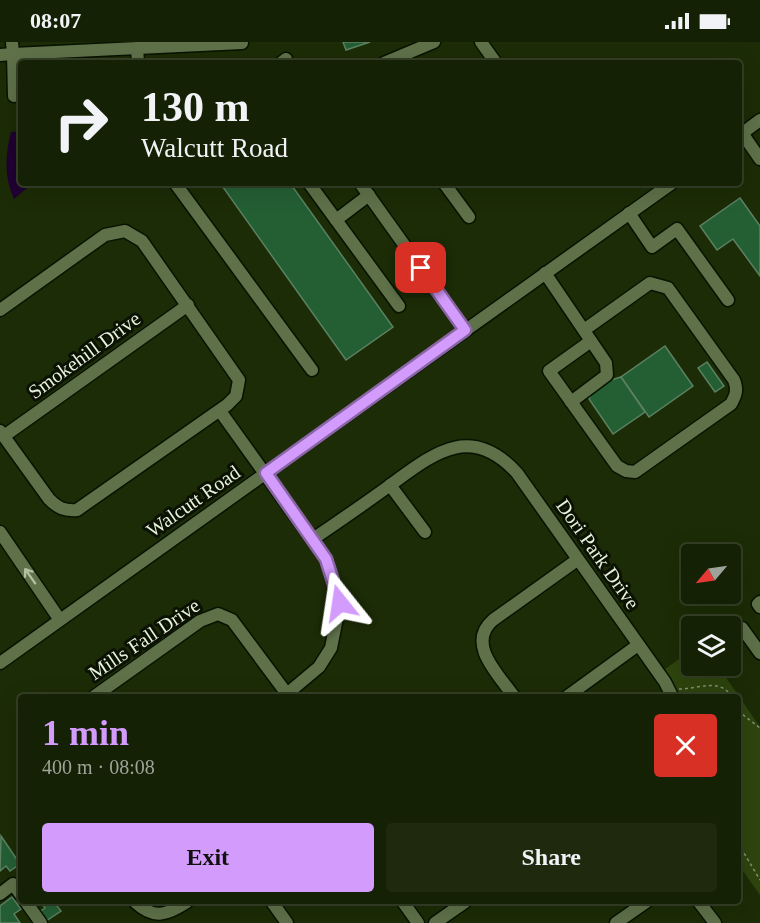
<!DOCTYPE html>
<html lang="en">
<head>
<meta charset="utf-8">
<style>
  :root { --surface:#152104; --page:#1e290e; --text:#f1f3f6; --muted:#9da39a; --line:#343e26; --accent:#d39cfc }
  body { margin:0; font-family:"Times New Roman",serif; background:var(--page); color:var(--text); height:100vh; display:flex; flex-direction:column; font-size:22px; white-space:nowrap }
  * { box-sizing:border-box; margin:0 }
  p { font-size:20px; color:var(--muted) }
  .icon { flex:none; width:33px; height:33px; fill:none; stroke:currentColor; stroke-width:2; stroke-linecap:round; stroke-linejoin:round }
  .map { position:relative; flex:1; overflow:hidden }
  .details { position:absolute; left:18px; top:652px; width:723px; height:210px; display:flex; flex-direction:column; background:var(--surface); border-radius:6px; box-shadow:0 6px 24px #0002,0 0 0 2px var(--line) }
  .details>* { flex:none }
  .guide { position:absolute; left:18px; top:18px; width:724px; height:126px; border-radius:6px; box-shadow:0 6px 24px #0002,0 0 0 2px var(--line); background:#152104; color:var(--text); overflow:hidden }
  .needle { width:39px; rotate:241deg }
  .buttons { position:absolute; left:681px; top:502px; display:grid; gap:12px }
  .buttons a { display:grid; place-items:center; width:60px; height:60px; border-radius:6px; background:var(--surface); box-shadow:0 6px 24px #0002,0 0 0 2px var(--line); font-size:30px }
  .pin { position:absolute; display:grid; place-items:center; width:51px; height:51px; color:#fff; margin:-26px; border-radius:12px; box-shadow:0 3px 9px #0006 }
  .me { position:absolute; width:66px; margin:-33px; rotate:345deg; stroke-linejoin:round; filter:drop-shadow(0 0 4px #0008) }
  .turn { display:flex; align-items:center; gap:21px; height:126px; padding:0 24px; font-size:27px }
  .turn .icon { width:78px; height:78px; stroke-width:2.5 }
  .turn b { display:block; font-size:42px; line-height:51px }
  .round { display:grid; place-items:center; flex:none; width:63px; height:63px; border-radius:6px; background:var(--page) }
  .head { display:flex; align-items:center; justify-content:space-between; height:102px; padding:0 24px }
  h1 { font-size:36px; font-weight:600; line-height:45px; color:var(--accent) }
  .action { display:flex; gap:12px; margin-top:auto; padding:12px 24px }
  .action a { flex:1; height:69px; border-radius:6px; background:var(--accent); color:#111; font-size:24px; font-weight:600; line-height:69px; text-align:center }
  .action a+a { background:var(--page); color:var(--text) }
  .status { display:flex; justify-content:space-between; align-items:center; height:42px; padding:0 30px; background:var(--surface); direction:ltr }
  .status svg { height:16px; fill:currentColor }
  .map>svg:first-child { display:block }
  .green { fill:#2e450e }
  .water { fill:#200132 }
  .building { fill:#245f34; stroke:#5b8162; stroke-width:1.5 }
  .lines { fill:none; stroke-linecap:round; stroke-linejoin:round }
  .minor-casing { stroke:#081300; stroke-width:15 }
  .path { stroke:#849174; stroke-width:1.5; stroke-dasharray:3 3; stroke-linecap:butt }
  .minor { stroke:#5e7149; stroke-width:12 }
  .oneway { stroke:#b1bfa2 }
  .route-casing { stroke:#8965a4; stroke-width:15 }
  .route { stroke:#d39cfc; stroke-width:10 }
  .labels { text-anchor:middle; stroke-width:6; stroke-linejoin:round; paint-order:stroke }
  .street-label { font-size:20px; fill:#e8f3dd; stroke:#0b1204 }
</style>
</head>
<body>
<div class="status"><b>08:07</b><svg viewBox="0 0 49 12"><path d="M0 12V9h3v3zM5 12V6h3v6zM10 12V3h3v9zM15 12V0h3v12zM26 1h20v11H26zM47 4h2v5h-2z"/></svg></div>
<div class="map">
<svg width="760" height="881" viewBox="0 0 760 881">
  <rect width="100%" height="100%" fill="#1c2c06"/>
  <polygon class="green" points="691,609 692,624 718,624 760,685 760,853 738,822 738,656 681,655 665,627"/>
  <path class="water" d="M21 89V141H33L14 157C4 135 5 113 11 90Z"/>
  <g class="building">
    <polygon points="343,0 370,0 346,8"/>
    <polygon points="220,141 290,141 393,285 346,318"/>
    <polygon points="740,156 760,184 760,234 733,197 717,208 700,184"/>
    <polygon points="665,304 693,344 649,375 621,335"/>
    <polygon points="707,320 724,344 715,350 698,326"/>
    <polygon points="621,335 645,370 613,392 589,357 593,349 608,339"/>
    <polygon points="1,794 20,822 10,829 6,824 0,829"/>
    <polygon points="12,855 21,867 14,872 20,881 0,881 0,864"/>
    <polygon points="41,860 54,860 61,869 46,879 39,870 45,866"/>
  </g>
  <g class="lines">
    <g class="minor-casing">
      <g id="minor">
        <polyline points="12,0 13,12 242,1"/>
        <polyline points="481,0 496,21"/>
        <polyline points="137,6 138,21"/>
        <polyline points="0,13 13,12 14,54"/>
        <polyline points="281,21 286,17"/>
        <polyline points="384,21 434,0"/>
        <polyline points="742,91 760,117"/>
        <polyline points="740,93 760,78"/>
        <polyline points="175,141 312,328"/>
        <polyline points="309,141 399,264"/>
        <polyline points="360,141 465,288"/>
        <polyline points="444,141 469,175"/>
        <polyline points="629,171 652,205 677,187 728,258"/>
        <polyline points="336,178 369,153"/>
        <polyline points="545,231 606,321 607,333 571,360"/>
        <path d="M0 268 105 193 125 189 142 199 239 338 236 354 227 363 77 468C64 469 58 466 49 457L0 389"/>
        <path d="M584 288 650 241 668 246 734 338C738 348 736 353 731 362L635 430 626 429 617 424 549 329 591 299"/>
        <polyline points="220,369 326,517 340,561 331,606 319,625 282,656"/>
        <polyline points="4,394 188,263"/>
        <polyline points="390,443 425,490"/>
        <polyline points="0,490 60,578"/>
        <path d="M313 497C338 480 364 462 389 444 433 412 470 380 517 431L665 640 673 656"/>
        <polyline points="760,560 758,562 760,565"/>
        <polyline points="742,586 760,611"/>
        <polyline points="0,621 672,141"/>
        <polyline points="92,656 200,579 218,572 232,578 287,652"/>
        <path d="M515 656C500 634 465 602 493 578L577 518"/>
        <polyline points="565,656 638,603"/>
        <polyline points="0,852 13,842 21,853"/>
        <polyline points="26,860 41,881"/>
        <path d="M135 860C154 878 167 873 187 860"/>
        <polyline points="272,860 287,881"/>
        <polyline points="403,860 418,881"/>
        <polyline points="699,860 715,881"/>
        <polyline points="435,881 465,860"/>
        <polyline points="616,881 646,860"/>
      </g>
    </g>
    <g class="path">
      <path d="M679 647C698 647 722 635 732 656"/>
      <polyline points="738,669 760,686"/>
      <polyline points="738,703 738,712"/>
      <polyline points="738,801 760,838"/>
    </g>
    <use href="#minor" class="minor"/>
  </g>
  <defs><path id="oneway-shaft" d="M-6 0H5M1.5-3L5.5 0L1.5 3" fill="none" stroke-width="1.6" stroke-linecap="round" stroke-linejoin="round" transform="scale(1.5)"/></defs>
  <use class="oneway" href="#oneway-shaft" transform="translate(30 534) rotate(-125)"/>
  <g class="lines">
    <g class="route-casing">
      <polyline id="route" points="340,561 326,517 266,431 465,288 421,226"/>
    </g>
    <use href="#route" class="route"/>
  </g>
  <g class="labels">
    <g class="street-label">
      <text transform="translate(84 313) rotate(-36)" y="7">Smokehill Drive</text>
      <text transform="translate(193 459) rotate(-35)" y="7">Walcutt Road</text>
      <text transform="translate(598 512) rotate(55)" y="7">Dori Park Drive</text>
      <text transform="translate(144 597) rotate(-34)" y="7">Mills Fall Drive</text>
    </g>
  </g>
</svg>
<div class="buttons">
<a><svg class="needle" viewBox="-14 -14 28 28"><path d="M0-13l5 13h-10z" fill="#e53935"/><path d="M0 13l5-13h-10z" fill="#9da39a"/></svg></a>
<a><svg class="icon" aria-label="layers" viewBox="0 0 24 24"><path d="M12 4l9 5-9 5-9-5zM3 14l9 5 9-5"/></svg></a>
</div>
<div class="pin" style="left:421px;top:226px;background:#d93025"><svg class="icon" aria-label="arrive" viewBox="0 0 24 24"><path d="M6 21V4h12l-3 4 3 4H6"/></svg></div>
<svg class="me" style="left:340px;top:561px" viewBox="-20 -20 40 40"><path d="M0-17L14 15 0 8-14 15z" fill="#d39cfc" stroke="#fff" stroke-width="4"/></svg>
<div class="guide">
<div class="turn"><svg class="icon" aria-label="right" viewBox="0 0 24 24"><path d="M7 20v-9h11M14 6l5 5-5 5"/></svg><div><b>130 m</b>Walcutt Road</div></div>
</div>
<section class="details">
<div class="head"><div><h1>1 min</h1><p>400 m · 08:08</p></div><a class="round" style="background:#d93025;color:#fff"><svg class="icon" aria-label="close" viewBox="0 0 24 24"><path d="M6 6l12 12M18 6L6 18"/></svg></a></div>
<div class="action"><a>Exit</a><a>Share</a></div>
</section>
</div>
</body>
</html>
